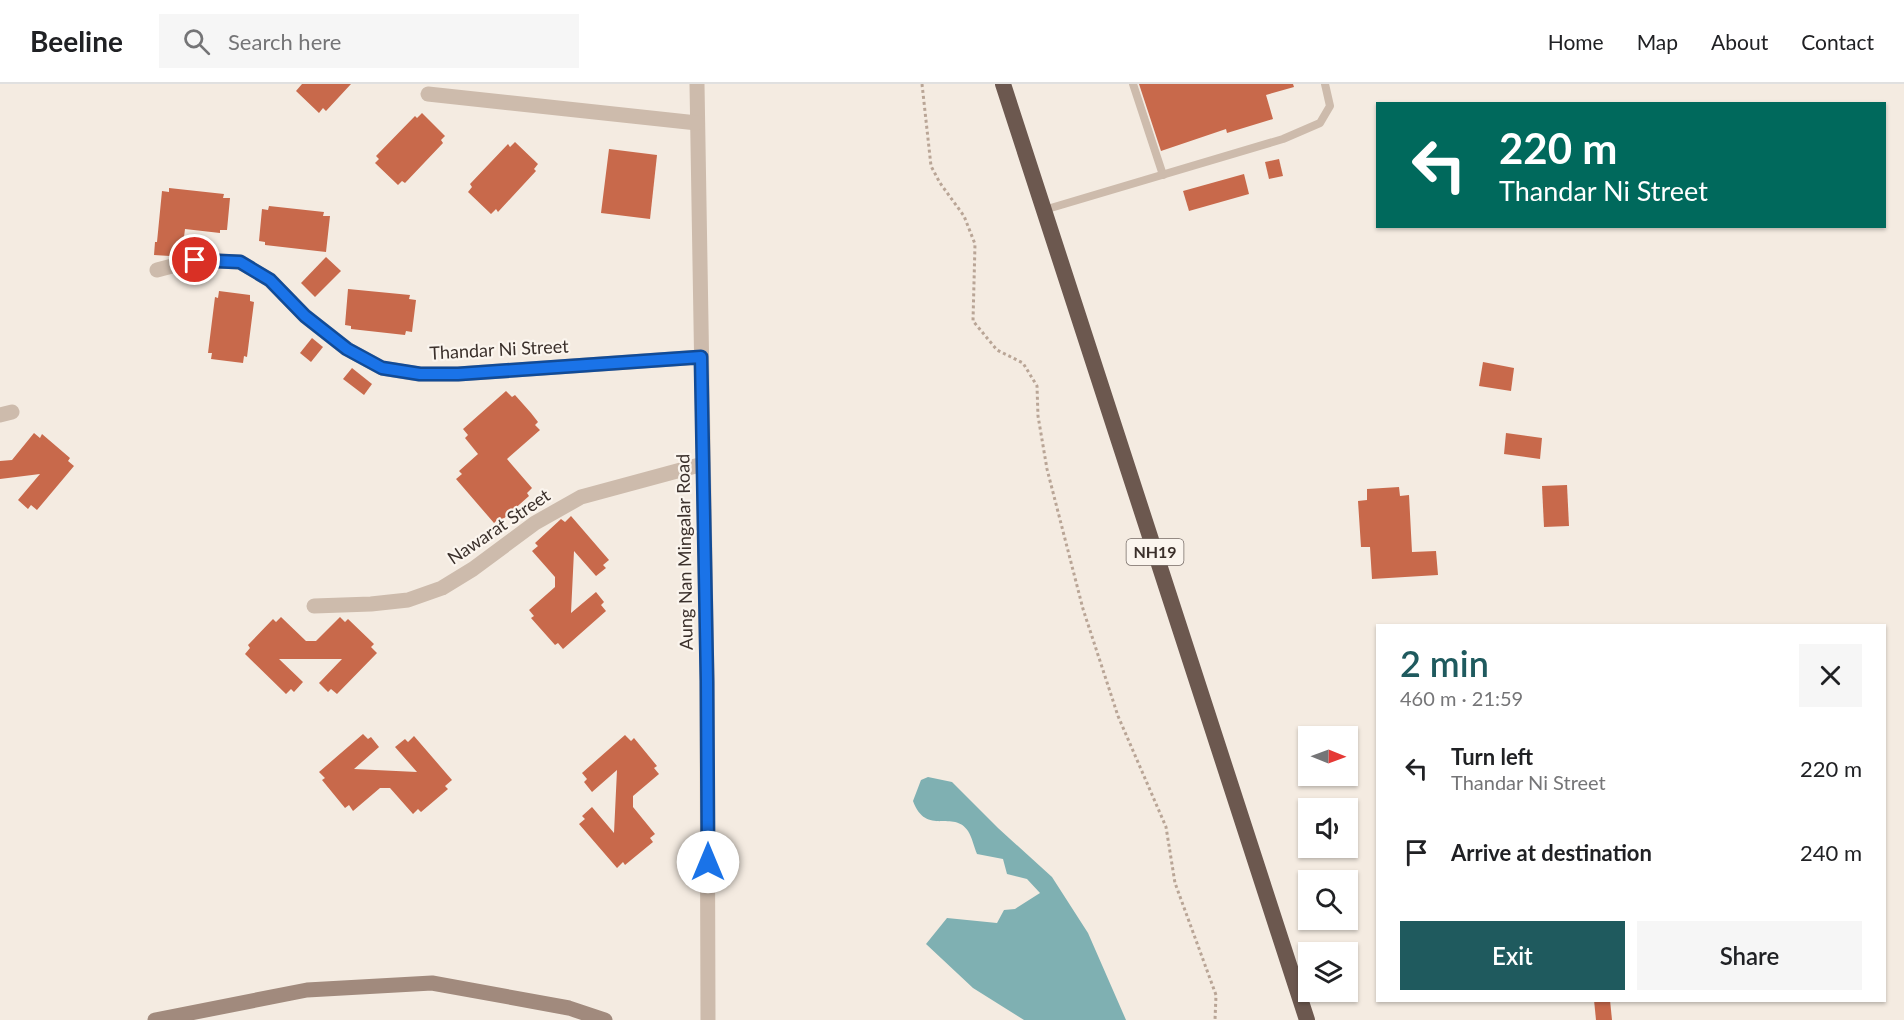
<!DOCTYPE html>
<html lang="en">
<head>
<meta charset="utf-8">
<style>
  :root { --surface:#fff; --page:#f6f6f6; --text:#202124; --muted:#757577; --line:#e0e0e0; --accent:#1f5a5e }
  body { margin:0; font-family:Lato,sans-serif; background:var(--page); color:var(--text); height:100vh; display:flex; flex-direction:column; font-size:22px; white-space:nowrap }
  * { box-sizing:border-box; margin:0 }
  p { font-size:20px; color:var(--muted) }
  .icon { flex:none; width:33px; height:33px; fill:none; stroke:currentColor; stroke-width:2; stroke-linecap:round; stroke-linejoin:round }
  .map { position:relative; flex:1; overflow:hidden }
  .panel { position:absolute; left:1376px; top:540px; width:510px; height:378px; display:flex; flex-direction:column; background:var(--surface); border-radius:0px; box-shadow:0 2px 4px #0004 }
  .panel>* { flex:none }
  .top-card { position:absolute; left:1376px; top:18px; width:510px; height:126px; border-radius:0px; box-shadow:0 2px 4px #0004; background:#00695c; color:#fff; overflow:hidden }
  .needle { width:39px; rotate:91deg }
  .tools { position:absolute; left:1298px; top:642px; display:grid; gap:12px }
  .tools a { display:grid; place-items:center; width:60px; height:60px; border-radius:0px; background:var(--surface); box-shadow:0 2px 4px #0004; font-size:30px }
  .pin { position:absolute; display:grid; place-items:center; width:51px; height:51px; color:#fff; margin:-26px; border:3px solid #fff; border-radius:50%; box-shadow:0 2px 6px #0007 }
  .me { position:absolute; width:66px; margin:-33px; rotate:0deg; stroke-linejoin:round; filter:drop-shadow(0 0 4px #0008) }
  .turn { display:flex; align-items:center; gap:21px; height:126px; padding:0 24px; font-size:27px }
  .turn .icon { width:78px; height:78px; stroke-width:2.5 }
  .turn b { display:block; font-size:42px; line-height:51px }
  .round { display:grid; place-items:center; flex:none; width:63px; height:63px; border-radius:0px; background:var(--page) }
  .summary { display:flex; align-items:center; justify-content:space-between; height:102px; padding:0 24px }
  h1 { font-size:36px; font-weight:600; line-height:45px; color:var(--accent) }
  .cta { display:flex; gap:12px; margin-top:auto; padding:12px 24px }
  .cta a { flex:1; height:69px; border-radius:0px; background:var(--accent); color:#fff; font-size:24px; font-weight:600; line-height:69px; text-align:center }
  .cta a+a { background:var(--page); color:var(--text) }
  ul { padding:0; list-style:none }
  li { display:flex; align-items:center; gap:18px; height:84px; padding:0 24px }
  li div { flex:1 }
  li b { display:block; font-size:22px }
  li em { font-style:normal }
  header { display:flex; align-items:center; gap:36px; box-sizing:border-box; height:84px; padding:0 30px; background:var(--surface); border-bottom:2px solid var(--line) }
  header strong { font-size:28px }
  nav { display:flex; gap:33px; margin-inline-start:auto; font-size:21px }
  .search { width:420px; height:54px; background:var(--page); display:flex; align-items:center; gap:15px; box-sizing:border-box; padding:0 21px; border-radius:0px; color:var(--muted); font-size:22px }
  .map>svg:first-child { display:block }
  .water { fill:#7fb0b2 }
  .building { fill:#c8694b }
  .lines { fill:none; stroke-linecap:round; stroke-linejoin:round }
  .path { stroke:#b9a596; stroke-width:3; stroke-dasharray:3 3; stroke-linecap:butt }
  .service { stroke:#cdbbac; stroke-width:8 }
  .minor { stroke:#cdbbac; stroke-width:15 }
  .secondary { stroke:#a18a7d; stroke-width:15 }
  .trunk { stroke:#6c584f; stroke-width:16 }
  .route-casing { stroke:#114b97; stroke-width:15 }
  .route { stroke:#1a73e8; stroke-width:10 }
  .labels { text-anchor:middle; stroke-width:4.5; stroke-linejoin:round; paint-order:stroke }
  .shield { fill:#fbf5ee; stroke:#756b66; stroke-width:1.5 }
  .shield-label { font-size:16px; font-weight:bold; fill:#3b302b }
  .street-label { font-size:18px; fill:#3b302b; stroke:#fbf5ee }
</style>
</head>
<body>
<header>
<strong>Beeline</strong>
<div class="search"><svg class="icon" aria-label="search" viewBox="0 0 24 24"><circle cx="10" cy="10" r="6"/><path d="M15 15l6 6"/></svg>Search here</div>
<nav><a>Home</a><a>Map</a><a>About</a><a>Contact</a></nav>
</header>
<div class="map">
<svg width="1904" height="936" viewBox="0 0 1904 936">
  <rect width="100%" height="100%" fill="#f4ebe1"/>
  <path class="water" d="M928 693 952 698 998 744 1052 793 1088 849 1126 936H1024L973 904 926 860 947 834 997 839 1004 826 1015 825 1040 809 1027 795 1007 790 1003 775 977 770C974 763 972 753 968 747 954 725 926 753 913 717L921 696Z"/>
  <g class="building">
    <polygon points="302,0 351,0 326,27 323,24 319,29 296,7"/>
    <polygon points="1139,0 1293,0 1294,3 1266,11 1273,35 1227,49 1226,45 1161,67"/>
    <polygon points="422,29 445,52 441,56 443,59 405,99 402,97 398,101 375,79 379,75 376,72 415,32 417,34"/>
    <polygon points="515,58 538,80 534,85 536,87 498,128 496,125 491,130 468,108 472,103 470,100 508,60 510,63"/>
    <polygon points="609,65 657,71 650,135 601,129"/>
    <polygon points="1279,75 1283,92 1269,95 1265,78"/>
    <polygon points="1244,90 1249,110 1189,127 1183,107"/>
    <polygon points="169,104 224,110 223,114 230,114 227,146 220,146 220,149 185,145 182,169 170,172 154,171 155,158 157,158 162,107 169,108"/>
    <polygon points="269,122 324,128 323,132 330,132 326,168 265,161 265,158 259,157 262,125 268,126"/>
    <polygon points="326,173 341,187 315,213 301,199"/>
    <polygon points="348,205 410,211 409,215 416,216 412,248 406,247 405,251 351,245 351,242 345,241"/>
    <polygon points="219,207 250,211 250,217 254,218 247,273 244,272 243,279 211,275 212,269 208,269 215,213 218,214"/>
    <polygon points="312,254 323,263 311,278 300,269"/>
    <polygon points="1483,278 1514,284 1511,307 1479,302"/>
    <polygon points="352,284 372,300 364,311 343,295"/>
    <polygon points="506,307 512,313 515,311 531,329 538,338 535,341 540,346 507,375 532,404 527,409 529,412 502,436 500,433 494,439 456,395 462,390 459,387 478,370 465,354 468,351 463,345"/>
    <polygon points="34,349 40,354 42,350 70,374 68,377 74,382 37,426 31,421 28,425 18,416 40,390 0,395 0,377 12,376"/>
    <polygon points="1506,349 1542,354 1540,375 1504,370"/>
    <polygon points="1567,401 1569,442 1544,443 1542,402"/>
    <polygon points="1399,403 1400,412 1409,411 1412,468 1436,467 1438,491 1372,495 1370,463 1361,463 1358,417 1367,416 1367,405"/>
    <polygon points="571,432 609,476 603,481 606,484 596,492 574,467 571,529 596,508 604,518 601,521 606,527 563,565 558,559 555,561 531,534 534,532 529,526 555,503 555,493 532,467 538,462 535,459 561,435 565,438"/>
    <polygon points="281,533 306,557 316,557 340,533 345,538 348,535 374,560 371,563 377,569 337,610 331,605 328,608 319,599 342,575 279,575 303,598 294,608 291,605 286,610 245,570 250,564 248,561 273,535 276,538"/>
    <polygon points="363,650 368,655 371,653 379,663 354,685 417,688 395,663 405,655 408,658 414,652 452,696 445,702 448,705 421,728 418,725 413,730 390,704 380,704 353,727 349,721 345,724 322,696 325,694 319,688"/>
    <polygon points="625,651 631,657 634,654 657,682 654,684 659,690 633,712 633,723 655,750 650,754 653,758 625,781 623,778 617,784 579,740 585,735 582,732 592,723 614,749 617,686 592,708 584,698 587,695 582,689"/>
    <polygon points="1594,916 1610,916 1612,936 1596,936"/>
  </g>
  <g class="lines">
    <polyline class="path" points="922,0 931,82 940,99 964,132 975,160 973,237 997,266 1023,279 1037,302 1038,332 1047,385 1083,525 1118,632 1166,743 1175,799 1216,911 1215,936"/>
    <g class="service">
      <polyline points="1133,0 1163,91"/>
      <polyline points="1044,126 1283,55 1320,39 1330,22 1325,0"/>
    </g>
    <g class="minor">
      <polyline points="697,0 707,597 708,936"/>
      <polyline points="428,10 697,39"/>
      <polyline points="157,186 195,176 240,178 270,196 305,232 347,265 382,284 419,290 458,290 701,273"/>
      <polyline points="0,331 12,328"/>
      <polyline points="314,522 371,520 408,516 442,504 473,485 535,439 581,413 703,380"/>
    </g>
    <polyline class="secondary" points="155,936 307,906 432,899 569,924 605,936"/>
    <polyline class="trunk" points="1003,0 1307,936"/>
  </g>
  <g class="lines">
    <g class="route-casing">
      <polyline id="route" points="195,176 240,178 270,196 305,232 347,265 382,284 420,290 458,290 701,273 707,597 708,778"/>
    </g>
    <use href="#route" class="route"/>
  </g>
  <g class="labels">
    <rect class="shield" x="1126.5" y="455" width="57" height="26" rx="4.5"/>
    <g class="shield-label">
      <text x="1155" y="474">NH19</text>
    </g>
    <g class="street-label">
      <text transform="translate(499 266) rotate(-3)" y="6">Thandar Ni Street</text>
      <text transform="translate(499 443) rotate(-34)" y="6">Nawarat Street</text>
      <text transform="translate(685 468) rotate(-91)" y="6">Aung Nan Mingalar Road</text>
    </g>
  </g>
</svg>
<div class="tools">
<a><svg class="needle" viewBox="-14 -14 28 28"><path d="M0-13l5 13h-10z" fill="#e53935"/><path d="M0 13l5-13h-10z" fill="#757577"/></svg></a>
<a><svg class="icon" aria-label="sound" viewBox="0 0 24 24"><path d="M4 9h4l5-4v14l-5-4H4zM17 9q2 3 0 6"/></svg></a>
<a><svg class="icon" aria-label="search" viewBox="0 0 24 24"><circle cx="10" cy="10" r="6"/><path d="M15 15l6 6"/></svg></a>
<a><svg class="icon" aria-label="layers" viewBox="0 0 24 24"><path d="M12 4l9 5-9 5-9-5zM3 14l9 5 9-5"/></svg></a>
</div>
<div class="pin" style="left:195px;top:176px;background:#d93025"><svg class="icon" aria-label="arrive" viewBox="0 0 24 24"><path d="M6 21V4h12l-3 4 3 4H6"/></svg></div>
<svg class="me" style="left:708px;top:778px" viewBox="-20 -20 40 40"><circle r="19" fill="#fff"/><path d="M0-13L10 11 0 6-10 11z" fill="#1a73e8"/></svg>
<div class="top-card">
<div class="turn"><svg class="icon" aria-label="left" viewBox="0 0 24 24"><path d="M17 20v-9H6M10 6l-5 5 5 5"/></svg><div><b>220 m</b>Thandar Ni Street</div></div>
</div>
<section class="panel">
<div class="summary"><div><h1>2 min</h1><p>460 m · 21:59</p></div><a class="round"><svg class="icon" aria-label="close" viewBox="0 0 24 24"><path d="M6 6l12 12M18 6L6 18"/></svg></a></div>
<ul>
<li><svg class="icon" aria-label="left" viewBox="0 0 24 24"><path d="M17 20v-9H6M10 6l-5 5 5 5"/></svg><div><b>Turn left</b><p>Thandar Ni Street</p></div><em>220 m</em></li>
<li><svg class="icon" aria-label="arrive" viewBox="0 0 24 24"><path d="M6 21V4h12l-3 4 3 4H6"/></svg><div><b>Arrive at destination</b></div><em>240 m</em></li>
</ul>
<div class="cta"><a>Exit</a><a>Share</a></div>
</section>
</div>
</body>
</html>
